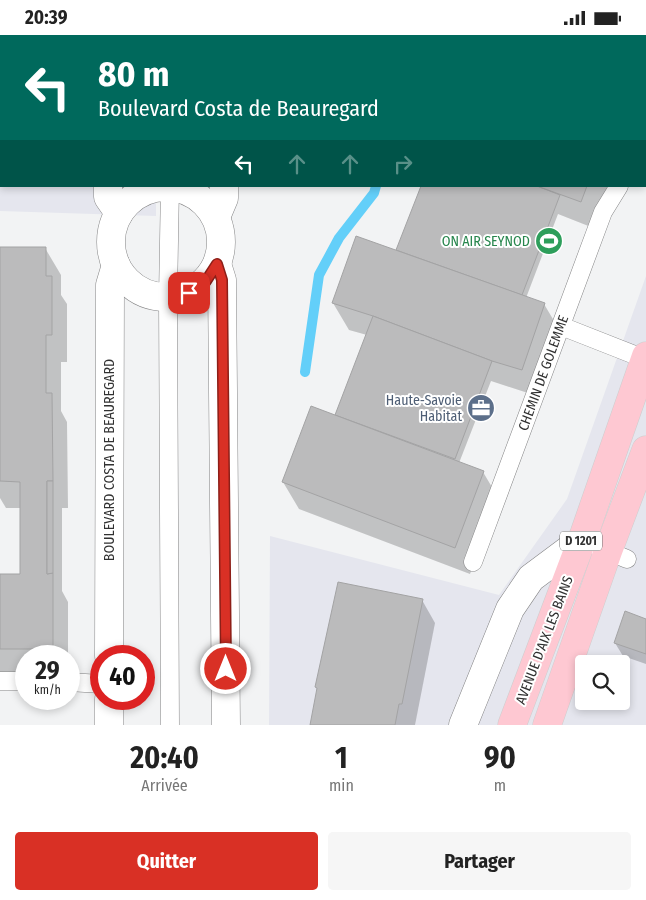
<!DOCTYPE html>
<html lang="fr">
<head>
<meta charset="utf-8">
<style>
  :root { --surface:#fff; --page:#f6f6f6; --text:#222; --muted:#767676; --accent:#d93025 }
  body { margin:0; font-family:"Fira Sans Condensed",sans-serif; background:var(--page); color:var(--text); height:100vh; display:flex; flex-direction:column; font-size:19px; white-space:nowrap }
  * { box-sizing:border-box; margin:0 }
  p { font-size:16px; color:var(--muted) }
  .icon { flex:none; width:28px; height:28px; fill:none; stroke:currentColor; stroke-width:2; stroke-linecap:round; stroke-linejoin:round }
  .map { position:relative; height:690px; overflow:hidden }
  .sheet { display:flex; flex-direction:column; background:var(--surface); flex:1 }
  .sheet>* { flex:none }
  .hud { position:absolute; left:0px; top:0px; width:646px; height:152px; box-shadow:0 2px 8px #0003; background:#00695c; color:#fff; overflow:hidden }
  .controls { position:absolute; left:575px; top:620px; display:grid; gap:10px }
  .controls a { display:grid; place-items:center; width:55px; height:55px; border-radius:5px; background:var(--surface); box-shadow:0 2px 8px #0003; font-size:25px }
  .speed { position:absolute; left:15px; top:610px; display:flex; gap:10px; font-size:25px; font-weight:700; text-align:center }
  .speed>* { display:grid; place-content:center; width:65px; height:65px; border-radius:50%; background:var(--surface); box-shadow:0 2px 8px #0003; line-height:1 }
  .speed small { font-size:12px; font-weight:400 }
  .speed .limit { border:8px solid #d22; background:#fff; color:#111 }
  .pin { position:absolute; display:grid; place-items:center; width:42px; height:42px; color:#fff; margin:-21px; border-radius:10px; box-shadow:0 2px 8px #0006 }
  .me { position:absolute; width:55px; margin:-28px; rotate:0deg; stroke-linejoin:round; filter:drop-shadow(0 0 4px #0008) }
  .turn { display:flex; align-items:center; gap:18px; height:105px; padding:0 15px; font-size:22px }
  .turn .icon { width:65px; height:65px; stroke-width:2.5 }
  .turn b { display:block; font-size:35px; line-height:42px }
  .lanes { display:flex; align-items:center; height:48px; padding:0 15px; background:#0003; justify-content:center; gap:25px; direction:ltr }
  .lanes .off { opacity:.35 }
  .eta { display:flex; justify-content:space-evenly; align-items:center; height:85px; text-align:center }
  .eta b { font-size:30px; font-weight:700; line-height:35px }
  .primary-button { display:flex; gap:10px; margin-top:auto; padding:10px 15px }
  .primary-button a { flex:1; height:58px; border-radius:5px; background:var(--accent); color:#fff; font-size:20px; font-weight:700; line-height:58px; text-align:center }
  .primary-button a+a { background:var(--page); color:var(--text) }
  .status { display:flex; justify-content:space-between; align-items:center; height:35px; padding:0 25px; background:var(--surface); direction:ltr }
  .status svg { height:14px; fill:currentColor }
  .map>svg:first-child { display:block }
  .built { fill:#e5e6ee; fill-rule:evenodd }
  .shadow { fill:#0003 }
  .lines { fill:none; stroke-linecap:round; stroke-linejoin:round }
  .stream { stroke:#63cff9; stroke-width:10 }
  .building { fill:#bbbbbc; stroke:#a3a3a4 }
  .lane-casing { stroke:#858586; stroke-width:19 }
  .street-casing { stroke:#858586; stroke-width:29 }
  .secondary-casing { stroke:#858586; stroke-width:29 }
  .primary-casing { stroke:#cecece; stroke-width:29 }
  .lane { stroke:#fff; stroke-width:18 }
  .street { stroke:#fff; stroke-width:28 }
  .secondary { stroke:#fff; stroke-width:28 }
  .primary { stroke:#fec8d2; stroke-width:28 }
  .route-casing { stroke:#8d1f18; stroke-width:12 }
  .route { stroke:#d93025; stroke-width:9 }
  .labels { text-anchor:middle; stroke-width:4; stroke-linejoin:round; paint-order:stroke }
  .shield { fill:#fff; stroke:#6f6f6f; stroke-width:1 }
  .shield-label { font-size:12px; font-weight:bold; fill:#313131 }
  .leisure-label { font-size:14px; fill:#27864d; stroke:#fff; text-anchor:end }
  .street-label { font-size:14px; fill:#313131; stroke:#fff }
  .service-label { font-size:14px; fill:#4e5e75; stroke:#fff; text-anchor:end }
</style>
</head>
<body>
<div class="status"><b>20:39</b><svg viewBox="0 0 49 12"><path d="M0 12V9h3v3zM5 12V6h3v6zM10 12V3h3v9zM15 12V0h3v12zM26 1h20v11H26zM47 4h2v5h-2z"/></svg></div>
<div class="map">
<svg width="646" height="690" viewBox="0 0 646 690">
  <rect width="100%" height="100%" fill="#f2f3f4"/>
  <g class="built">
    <polygon points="0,0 153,0 1,1 1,151 156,151 156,181 0,176"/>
    <path d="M646 241V690H269L270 501 499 560 567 464ZM584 629H621V666H584Z"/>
  </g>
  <g class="shadow">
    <polygon points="287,0 332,0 332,1"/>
    <polygon points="422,151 607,151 610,157 596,194 558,179 526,263 544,269 560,296 537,361 491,346 459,428 483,437 499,464 470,539 299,474 283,447 336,381 367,300 349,295 333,268 399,218 398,215"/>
    <polygon points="45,213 61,240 61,260 67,269 67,327 61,327 61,376 67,387 68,473 62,473 62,556 68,567 68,621 26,621 26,640 0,641 0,540 22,540 21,473 6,473 0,463 0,214"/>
    <polygon points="422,565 435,588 415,690 312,690"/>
    <polygon points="646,585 646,629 623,621 615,608"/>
  </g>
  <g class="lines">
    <g class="stream">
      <polyline points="430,1 431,0"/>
      <polyline points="305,337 319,240 339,203 374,158 376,151"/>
    </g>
  </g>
  <g class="building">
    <polygon points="421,151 537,151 560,160 522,260 396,215"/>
    <polygon points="537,151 587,151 581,167"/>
    <polygon points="356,201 545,268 522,335 492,326 373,281 332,268"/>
    <polygon points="0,212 46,212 46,241 52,241 52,300 46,300 46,358 52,358 53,446 47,446 47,539 53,538 53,614 0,614 0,539 20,539 20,447 0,446"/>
    <polygon points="373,281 492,326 455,424 335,380"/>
    <polygon points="311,371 484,436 455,513 282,447"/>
    <polygon points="47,446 53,446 53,538 47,539"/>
    <polygon points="338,547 423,564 402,669 399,669 395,690 310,690 317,653 315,652"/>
    <polygon points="625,576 646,584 646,619 614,608"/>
  </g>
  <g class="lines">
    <g class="lane-casing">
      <g id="lane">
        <polyline points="167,0 167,1"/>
        <polyline points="645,116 646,115"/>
        <polyline points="0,118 1,118"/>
        <polyline points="170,151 168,262 170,690"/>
        <polyline points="561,291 645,324"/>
        <polyline points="598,512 627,524"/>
        <polyline points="473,527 603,177 619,151"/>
        <polyline points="0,646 26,646"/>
        <polyline points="69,647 101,649"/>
      </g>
    </g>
    <g class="street-casing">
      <g id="street">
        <polyline points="600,0 601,1"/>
        <polyline points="645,69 646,71"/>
      </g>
    </g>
    <g class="secondary-casing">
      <g id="secondary">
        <polyline points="108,0 108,1"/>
        <polyline points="225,0 226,1"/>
        <polyline points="108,151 108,162 119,178"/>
        <circle cx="166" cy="207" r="55"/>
        <polyline points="216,182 224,163 224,151"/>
        <polyline points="217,229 222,245 226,690"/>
        <polyline points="109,621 110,250 116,230"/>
        <polyline points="109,664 109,690"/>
        <polyline points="463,690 510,574 531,543 582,505"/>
      </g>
    </g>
    <g class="primary-casing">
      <g id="primary">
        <polyline points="512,690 582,505 646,321"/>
        <polyline points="547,690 608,516 646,415"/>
      </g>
    </g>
    <use href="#lane" class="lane"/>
    <use href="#street" class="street"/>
    <use href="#secondary" class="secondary"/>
    <use href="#primary" class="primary"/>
  </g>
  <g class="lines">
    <g class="route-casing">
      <polyline id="route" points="189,258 206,246 217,229 222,245 226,634"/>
    </g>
    <use href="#route" class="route"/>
  </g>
  <defs>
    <g id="stadium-disc" transform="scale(1.4375)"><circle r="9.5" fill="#2e9e5b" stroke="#fff"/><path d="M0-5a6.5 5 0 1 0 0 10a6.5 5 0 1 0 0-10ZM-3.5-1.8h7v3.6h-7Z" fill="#fff"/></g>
    <g id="office-disc" transform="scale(1.4375)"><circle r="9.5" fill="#5c6f8a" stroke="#fff"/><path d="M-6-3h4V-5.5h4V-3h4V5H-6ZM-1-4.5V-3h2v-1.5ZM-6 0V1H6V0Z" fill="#fff"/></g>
  </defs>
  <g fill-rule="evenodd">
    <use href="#stadium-disc" x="549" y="206"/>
    <use href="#office-disc" x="481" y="373"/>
  </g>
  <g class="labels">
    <rect class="shield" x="560" y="496.5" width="42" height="19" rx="4"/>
    <g class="shield-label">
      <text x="581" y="510">D 1201</text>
    </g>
    <g class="leisure-label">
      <text x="530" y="211">ON AIR SEYNOD</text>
    </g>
    <g class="street-label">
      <text transform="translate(543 338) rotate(-70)" y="5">CHEMIN DE GOLEMME</text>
      <text transform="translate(109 425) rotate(-90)" y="5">BOULEVARD COSTA DE BEAUREGARD</text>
      <text transform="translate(544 605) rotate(-69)" y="5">AVENUE D'AIX LES BAINS</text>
    </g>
    <g class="service-label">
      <text x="462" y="370">Haute-Savoie<tspan x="462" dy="16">Habitat</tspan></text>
    </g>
  </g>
</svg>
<div class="controls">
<a><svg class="icon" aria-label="search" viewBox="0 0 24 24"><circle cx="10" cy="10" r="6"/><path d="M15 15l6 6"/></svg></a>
</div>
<div class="speed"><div>29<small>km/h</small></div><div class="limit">40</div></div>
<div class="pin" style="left:189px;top:258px;background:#d93025"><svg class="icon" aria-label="arrive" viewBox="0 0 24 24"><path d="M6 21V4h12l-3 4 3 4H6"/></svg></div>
<svg class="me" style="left:226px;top:634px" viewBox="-20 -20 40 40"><circle r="17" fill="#d93025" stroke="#fff" stroke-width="3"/><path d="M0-11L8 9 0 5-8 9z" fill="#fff"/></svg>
<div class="hud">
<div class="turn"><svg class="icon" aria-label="left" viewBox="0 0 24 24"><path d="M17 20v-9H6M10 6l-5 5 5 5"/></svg><div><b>80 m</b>Boulevard Costa de Beauregard</div></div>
<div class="lanes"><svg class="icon" aria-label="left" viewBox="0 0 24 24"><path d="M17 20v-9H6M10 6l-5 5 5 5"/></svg><svg class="icon off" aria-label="ahead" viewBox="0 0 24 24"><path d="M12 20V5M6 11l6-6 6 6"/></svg><svg class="icon off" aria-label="ahead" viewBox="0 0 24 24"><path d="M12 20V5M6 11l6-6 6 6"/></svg><svg class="icon off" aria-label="right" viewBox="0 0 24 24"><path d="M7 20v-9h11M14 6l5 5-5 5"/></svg></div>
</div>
</div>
<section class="sheet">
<div class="eta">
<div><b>20:40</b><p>Arrivée</p></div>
<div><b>1</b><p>min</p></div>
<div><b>90</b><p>m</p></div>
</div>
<div class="primary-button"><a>Quitter</a><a>Partager</a></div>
</section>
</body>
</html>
